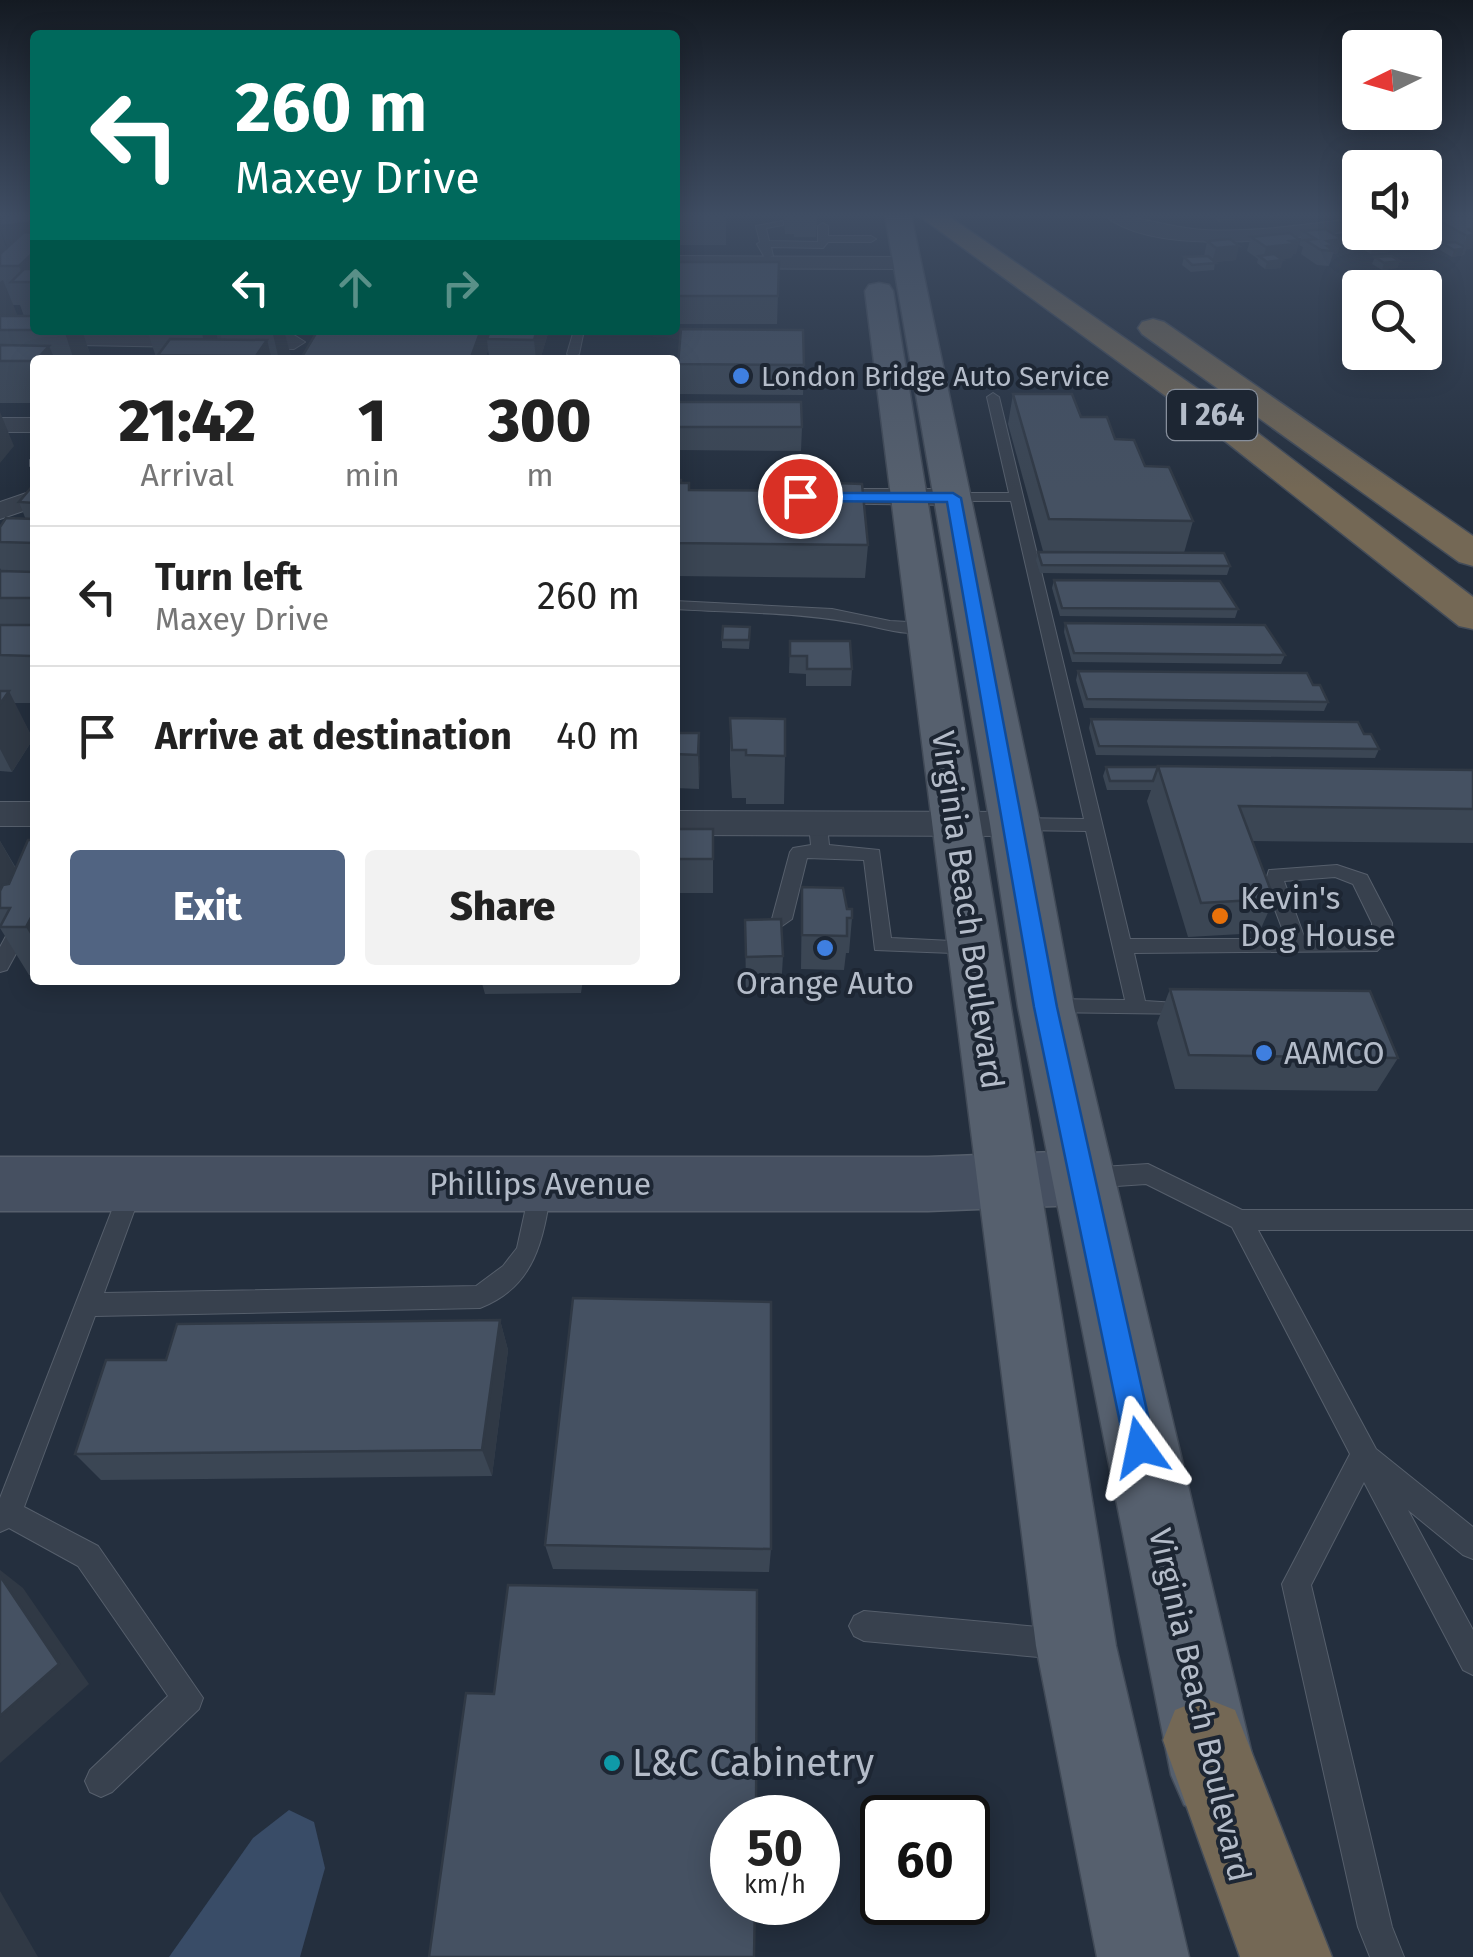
<!DOCTYPE html>
<html lang="en">
<head>
<meta charset="utf-8">
<style>
  :root { --surface:#fff; --page:#f2f2f2; --text:#222; --muted:#767676; --line:#e0e0e0; --accent:#516482 }
  body { margin:0; font-family:"Fira Sans",sans-serif; background:var(--page); color:var(--text); height:100vh; display:flex; flex-direction:column; font-size:38px; white-space:nowrap }
  * { box-sizing:border-box; margin:0 }
  p { font-size:32px; color:var(--muted) }
  .icon { flex:none; width:55px; height:55px; fill:none; stroke:currentColor; stroke-width:2; stroke-linecap:round; stroke-linejoin:round }
  .map { position:relative; flex:1; overflow:hidden }
  .details { position:absolute; left:30px; top:355px; width:650px; height:630px; display:flex; flex-direction:column; background:var(--surface); border-radius:10px; box-shadow:0 5px 25px #0003 }
  .details>* { flex:none }
  .banner { position:absolute; left:30px; top:30px; width:650px; height:305px; border-radius:10px; box-shadow:0 5px 25px #0003; background:#00695c; color:#fff; overflow:hidden }
  .needle { width:65px; rotate:265deg }
  .tools { position:absolute; left:1342px; top:30px; display:grid; gap:20px }
  .tools a { display:grid; place-items:center; width:100px; height:100px; border-radius:10px; background:var(--surface); box-shadow:0 5px 25px #0003; font-size:50px }
  .speed { position:absolute; left:710px; top:1795px; display:flex; gap:20px; font-size:50px; font-weight:700; text-align:center }
  .speed>* { display:grid; place-content:center; width:130px; height:130px; border-radius:50%; background:var(--surface); box-shadow:0 5px 25px #0003; line-height:1 }
  .speed small { font-size:25px; font-weight:400 }
  .speed .limit { border:5px solid #111; border-radius:15px; background:#fff; color:#111 }
  .pin { position:absolute; display:grid; place-items:center; width:85px; height:85px; color:#fff; margin:-42px; border:5px solid #fff; border-radius:50%; box-shadow:0 2px 10px #0007 }
  .me { position:absolute; width:110px; margin:-55px; rotate:348deg; stroke-linejoin:round; filter:drop-shadow(0 0 8px #0008) }
  .turn { display:flex; align-items:center; gap:35px; height:210px; padding:0 40px; font-size:45px }
  .turn .icon { width:130px; height:130px; stroke-width:2.5 }
  .turn b { display:block; font-size:70px; line-height:85px }
  .lanes { display:flex; align-items:center; height:95px; padding:0 40px; background:#0003; justify-content:center; gap:50px; direction:ltr }
  .lanes .off { opacity:.35 }
  .eta { display:flex; justify-content:space-evenly; align-items:center; height:170px; text-align:center }
  .eta b { font-size:60px; font-weight:800; line-height:70px }
  .primary-button { display:flex; gap:20px; margin-top:auto; padding:20px 40px }
  .primary-button a { flex:1; height:115px; border-radius:10px; background:var(--accent); color:#fff; font-size:40px; font-weight:800; line-height:115px; text-align:center }
  .primary-button a+a { background:var(--page); color:var(--text) }
  ul { padding:0; list-style:none }
  li { display:flex; align-items:center; gap:30px; height:140px; padding:0 40px; border-top:2px solid var(--line) }
  li div { flex:1 }
  li b { display:block; font-size:38px }
  li em { font-style:normal }
  .map>svg:first-child { display:block }
  .water { fill:#394c67 }
  .lines { fill:none; stroke-linecap:round; stroke-linejoin:round }
  .lane-casing { stroke:#565f6c; stroke-width:2 }
  .street-casing { stroke:#565f6c; stroke-width:2 }
  .secondary-casing { stroke:#565f6c; stroke-width:3 }
  .primary-casing { stroke:#414a57; stroke-width:3 }
  .highway-casing { stroke:#434c59; stroke-width:3 }
  .lane { fill:#38414e; fill-rule:evenodd }
  .street { fill:#38414e; fill-rule:evenodd }
  .secondary { fill:#465061; fill-rule:evenodd }
  .primary { fill:#56606e; fill-rule:evenodd }
  .highway { fill:#746855; fill-rule:evenodd }
  .wall { fill:#3b4654; fill-rule:evenodd }
  .shaded-wall { fill:#303945 }
  .building { fill:#455162; stroke:#303945; stroke-width:2.5 }
  .route { fill:#1a73e8; stroke:#114b97; stroke-width:2.5 }
  .shop-dot { fill:#3f7fe0; stroke:#1d2633; stroke-width:4 }
  .food-dot { fill:#e8710a; stroke:#1d2633; stroke-width:4 }
  .culture-dot { fill:#0f9aa8; stroke:#1d2633; stroke-width:4 }
  .labels { text-anchor:middle; stroke-width:8; stroke-linejoin:round; paint-order:stroke }
  .far-poi-label { font-size:28px; fill:#b4bcc9; stroke:#1d2633; text-anchor:start }
  .shield { fill:#1d2633; stroke:#878f9c; stroke-width:2.5 }
  .shield-label { font-size:30px; font-weight:bold; fill:#b4bcc9 }
  .poi-label { font-size:32px; fill:#b4bcc9; stroke:#1d2633; text-anchor:start }
  .street-label { font-size:32px; fill:#b4bcc9; stroke:#1d2633 }
  .near-poi-label { font-size:38px; fill:#b4bcc9; stroke:#1d2633; text-anchor:start }
</style>
</head>
<body>
<div class="map">
<svg width="1473" height="1957" viewBox="0 0 1473 1957">
  <rect width="100%" height="100%" fill="#242f3e"/>
  <polygon class="water" points="289,1810 314,1822 325,1868 300,1957 169,1957 253,1838"/>
  <g class="lines">
    <g class="lane-casing">
      <g id="lane">
        <polygon points="783,221 783,225 766,228 769,241 818,242 818,226 823,223 828,226 828,236 871,236 876,239 871,242 828,242 823,248 771,247 773,256 765,258 757,244 760,242 756,226"/>
        <polygon points="574,330 584,330 579,354 573,357 567,354"/>
        <path d="M993 393 999 397 1130 939H1286L1265 883 1269 870 1337 865 1367 875 1392 923 1391 937 1377 951 1134 953 1145 1001 1193 1004 1196 1009 1193 1014 1043 1012 1040 1007 1043 1002 1050 999 1125 1000 1086 831 1017 830 1008 824 1017 818 1084 819 1011 501H953L946 497 953 493H1009L987 397ZM1335 877 1353 884 1372 923V934L1366 939H1305L1284 881Z"/>
        <polygon points="34,459 35,467 30,466 30,460"/>
        <path d="M675 601 832 609 890 621 927 623 935 628C921 638 892 631 875 627 809 612 742 613 675 609Z"/>
        <polygon points="818,819 827,825 829,845 879,850 891,938 972,942 979,944 982,949 979,954 875,950 864,860 807,858 792,919 782,926 775,924 772,919 790,852 793,848 811,845 809,825"/>
        <polygon points="35,894 35,919 7,970 0,972 0,947 28,896"/>
        <polygon points="1148,1164 1242,1210 1473,1210 1473,1230 1258,1230 1376,1449 1473,1527 1473,1559 1463,1555 1408,1510 1473,1630 1473,1675 1463,1670 1364,1482 1311,1585 1392,1927 1404,1957 1370,1957 1358,1927 1282,1584 1350,1454 1232,1227 1146,1184 1087,1188 1079,1185 1076,1178 1079,1171 1087,1168"/>
        <path d="M132 1177 140 1180 143 1187 104 1293 476 1286 503 1266 517 1248 532 1180 540 1177 548 1180 551 1187C544 1239 535 1287 480 1308L95 1316 24 1507 98 1546 203 1698 199 1709 112 1792 101 1797 90 1792 85 1781 90 1770 168 1696 78 1566 9 1528 0 1532V1498L121 1187 124 1180Z"/>
        <polygon points="864,1611 1061,1629 1071,1634 1076,1644 1071,1654 1061,1659 864,1641 854,1636 849,1626 854,1616"/>
      </g>
    </g>
    <g class="street-casing">
      <g id="street">
        <path d="M1104 215C1138 215 1169 228 1204 230 1256 233 1308 224 1360 218V230C1296 237 1156 259 1104 215Z"/>
        <polygon points="1425,215 1450,215 1425,223"/>
        <polygon points="675,256 906,257 916,263 906,269 675,268"/>
        <polygon points="33,332 294,335 305,342 294,349 25,344 22,339"/>
        <rect x="0" y="418" width="35" height="14"/>
        <polygon points="807,489 953,489 966,497 953,505 798,503 794,497 798,491"/>
        <polygon points="35,490 35,507 0,519 0,502"/>
        <rect x="0" y="802" width="35" height="24"/>
        <polygon points="675,811 1015,812 1028,816 1033,824 1028,832 1015,836 675,835"/>
      </g>
    </g>
    <g class="secondary-casing">
      <polygon id="secondary" points="1080,1151 1102,1159 1111,1178 1102,1197 1080,1205 928,1211 0,1211 0,1157 928,1157"/>
    </g>
    <g class="primary-casing">
      <g id="primary">
        <polygon points="885,215 911,215 1040,824 1074,1007 1257,1775 1244,1805 1214,1818 1184,1805 1171,1775 1018,1007 990,824"/>
        <polygon points="879,283 889,285 893,291 1116,1646 1189,1957 1097,1957 1036,1646 865,291 869,285"/>
      </g>
    </g>
    <g class="highway-casing">
      <g id="highway">
        <polygon points="918,215 947,215 1221,405 1473,597 1473,629 1459,626 1197,419"/>
        <polygon points="1153,319 1164,322 1473,536 1473,566 1459,562 1142,334 1138,328 1142,322"/>
        <polygon points="1205,1698 1235,1710 1332,1957 1240,1957 1163,1740 1175,1710"/>
      </g>
    </g>
    <use href="#lane" class="lane"/>
    <use href="#street" class="street"/>
    <use href="#secondary" class="secondary"/>
    <use href="#primary" class="primary"/>
    <use href="#highway" class="highway"/>
  </g>
  <g class="wall">
    <path d="M35 215V330H82L91 357 89 360H35V403H0V231L6 248ZM13 305H20L24 316H17Z"/>
    <rect x="675" y="215" width="51" height="30"/>
    <polygon points="784,215 817,215 816,237 794,237 794,234 785,234"/>
    <polygon points="1210,215 1236,215 1235,219 1219,222"/>
    <polygon points="1436,219 1473,220 1472,248 1466,249 1464,255 1452,257 1440,250 1442,243 1449,242 1431,233"/>
    <polygon points="1360,225 1360,232 1425,232 1426,243 1408,245 1395,237 1389,252 1371,254 1347,240 1351,226"/>
    <polygon points="1303,231 1338,253 1333,254 1329,266 1317,265 1301,254 1303,247 1299,245"/>
    <polygon points="1251,237 1296,254 1293,254 1291,258 1281,259 1281,268 1265,269 1257,263 1258,259 1247,251"/>
    <polygon points="1207,241 1236,260 1215,262 1214,270 1191,272 1182,265 1184,257 1204,256"/>
    <polygon points="1375,257 1400,261 1397,268 1382,270 1372,264"/>
    <polygon points="675,262 779,262 777,324 675,324"/>
    <polygon points="147,330 215,330 218,340 222,340 219,331 284,330 291,357 290,360 157,360"/>
    <polygon points="318,330 549,330 540,360 490,360 488,350 485,360 300,360"/>
    <polygon points="678,364 804,365 803,395 679,394"/>
    <polygon points="1013,394 1081,417 1115,439 1145,466 1193,521 1184,553 1230,566 1227,575 1040,573 1036,560 1038,552 1043,551 1008,424"/>
    <polygon points="675,402 802,427 801,451 675,450"/>
    <polygon points="675,480 689,490 833,491 834,483 868,545 865,578 675,576"/>
    <polygon points="35,483 35,543 19,502"/>
    <polygon points="0,542 35,543 35,707 35,703 14,703 33,739 12,772 0,771 0,571 1,571 0,568"/>
    <polygon points="1054,580 1238,609 1235,618 1060,616 1052,588"/>
    <polygon points="1065,623 1285,655 1281,664 1072,662 1064,632"/>
    <polygon points="750,636 749,649 722,648 722,640"/>
    <polygon points="790,641 852,669 851,686 806,686 806,674 789,673"/>
    <polygon points="1078,671 1313,685 1328,702 1324,711 1084,708 1076,680"/>
    <polygon points="730,718 785,756 784,804 746,804 746,798 732,798 730,766"/>
    <polygon points="1091,719 1364,734 1379,749 1375,758 1096,755 1089,728"/>
    <polygon points="675,733 699,733 699,789 675,788"/>
    <polygon points="1106,767 1473,770 1473,843 1252,841 1274,899 1259,933 1188,937 1147,801 1151,790 1107,790 1103,776"/>
    <rect x="675" y="829" width="38" height="64"/>
    <polygon points="35,840 35,975 29,975 0,928 0,841 16,868"/>
    <polygon points="802,887 847,909 852,918 849,953 846,953 844,970 801,969"/>
    <polygon points="745,920 783,956 781,990 746,991"/>
    <polygon points="481,980 583,980 581,993 485,994"/>
    <polygon points="1170,989 1398,1058 1377,1091 1175,1089 1157,1023"/>
    <polygon points="500,1320 508,1350 492,1476 101,1480 75,1454"/>
    <polygon points="545,1545 771,1549 769,1572 553,1569"/>
  </g>
  <g class="shaded-wall">
    <polygon points="5,215 35,215 35,282 25,282 19,266 14,264 0,229 0,226 9,225"/>
    <polygon points="1221,215 1236,215 1235,219 1219,222"/>
    <polygon points="1431,229 1426,243 1408,245 1412,232 1425,232 1425,230"/>
    <polygon points="0,231 13,266 0,266"/>
    <polygon points="1397,233 1389,252 1371,254 1375,240 1389,234"/>
    <polygon points="1473,235 1472,248 1466,249 1464,255 1452,257 1454,250 1462,249 1467,236"/>
    <polygon points="1342,239 1338,253 1333,254 1334,251 1324,251 1327,241"/>
    <polygon points="1300,240 1296,254 1293,254 1291,258 1266,261 1263,259 1266,247"/>
    <polygon points="1239,246 1236,260 1212,262 1216,248"/>
    <polygon points="1283,260 1281,268 1265,269 1267,262"/>
    <polygon points="1400,261 1397,268 1382,270 1384,263"/>
    <polygon points="3,280 19,319 0,330 0,282"/>
    <polygon points="64,330 82,330 91,357 89,360 74,360"/>
    <polygon points="201,330 215,330 223,356 208,356"/>
    <polygon points="272,330 284,330 291,357 290,360 279,360"/>
    <polygon points="481,330 495,330 487,339 488,350 485,360 470,360"/>
    <polygon points="537,330 549,330 540,360 536,360 534,340"/>
    <polygon points="267,340 272,360 258,360 256,356"/>
    <polygon points="49,346 55,360 36,360"/>
    <polygon points="0,412 14,446 0,463"/>
    <polygon points="9,691 33,739 12,772 0,749 0,704"/>
    <polygon points="699,733 700,768 699,789 698,755"/>
    <polygon points="0,841 18,873 0,903"/>
    <polygon points="35,910 35,942 26,927"/>
    <polygon points="500,1320 508,1350 492,1476 482,1450"/>
    <polygon points="0,1570 23,1588 89,1684 0,1763"/>
    <polygon points="0,1891 38,1957 0,1957"/>
  </g>
  <g class="building">
    <polygon points="12,215 35,215 35,222 0,226 0,219"/>
    <polygon points="1464,215 1473,220 1473,229 1467,229 1473,232 1473,235 1467,236 1436,219"/>
    <polygon points="1325,229 1342,239 1327,241 1334,245 1327,246 1334,251 1321,250 1305,240 1316,239 1303,231"/>
    <polygon points="24,232 35,233 35,251 19,266 0,266 0,254"/>
    <polygon points="1363,232 1397,232 1397,233 1389,234 1394,238 1375,240"/>
    <polygon points="1290,233 1300,240 1290,241 1296,244 1266,247 1251,237"/>
    <polygon points="1230,239 1239,246 1216,248 1207,241"/>
    <polygon points="1455,242 1467,248 1454,250 1442,243"/>
    <polygon points="1274,254 1283,260 1267,262 1259,256"/>
    <polygon points="1208,256 1216,263 1192,265 1184,257"/>
    <polygon points="1391,256 1400,261 1384,263 1375,257"/>
    <polygon points="675,262 779,262 778,296 675,296"/>
    <polygon points="24,269 35,269 35,282 11,282"/>
    <polygon points="0,316 35,316 35,330 64,330 0,330"/>
    <polygon points="681,329 803,330 804,365 678,364"/>
    <polygon points="318,330 481,330 470,360 300,360"/>
    <polygon points="490,330 537,330 534,340 487,339"/>
    <polygon points="170,339 267,340 256,356 158,355"/>
    <polygon points="0,345 49,346 35,361 0,361"/>
    <polygon points="1013,394 1072,394 1081,417 1107,417 1115,439 1134,440 1145,466 1169,467 1193,521 1049,519"/>
    <polygon points="675,402 801,402 802,427 675,427"/>
    <polygon points="675,480 681,480 681,483 689,483 689,490 835,491 834,483 862,484 868,545 675,543"/>
    <polygon points="35,483 35,503 19,502"/>
    <polygon points="6,518 35,519 35,543 0,542 0,527"/>
    <polygon points="1038,552 1224,553 1230,566 1042,565"/>
    <polygon points="0,571 35,572 35,598 0,598"/>
    <polygon points="1054,580 1220,581 1238,609 1062,608"/>
    <polygon points="1065,623 1265,625 1285,655 1074,653"/>
    <polygon points="0,625 35,625 35,652 32,656 0,655"/>
    <polygon points="723,626 750,627 749,640 722,640"/>
    <polygon points="790,641 850,641 852,669 807,669 807,656 790,656"/>
    <polygon points="1078,671 1307,673 1313,685 1320,685 1328,702 1087,699"/>
    <polygon points="0,691 9,691 0,704"/>
    <polygon points="730,718 785,719 785,756 746,755 746,750 732,750"/>
    <polygon points="1091,719 1358,722 1364,734 1371,734 1379,749 1099,746"/>
    <polygon points="675,733 699,733 698,755 675,754"/>
    <polygon points="1158,766 1473,770 1473,809 1239,806 1274,899 1201,903"/>
    <polygon points="1106,767 1158,767 1153,781 1110,781"/>
    <rect x="675" y="829" width="38" height="30"/>
    <polygon points="28,840 35,840 35,910 26,927 0,927 10,908 0,908 0,891 3,885 9,884"/>
    <polygon points="802,887 843,888 847,909 852,909 852,918 847,918 847,936 802,935"/>
    <polygon points="781,919 783,956 746,957 745,920"/>
    <polygon points="1170,989 1370,991 1398,1058 1189,1055"/>
    <polygon points="573,1298 771,1302 771,1549 545,1545"/>
    <polygon points="500,1320 482,1450 75,1454 106,1360 166,1360 177,1324"/>
    <polygon points="0,1576 59,1664 0,1716"/>
    <polygon points="508,1585 757,1590 756,1818 732,1818 732,1902 755,1902 754,1957 429,1957 466,1693 494,1694"/>
  </g>
  <linearGradient id="sky" x2="0" y2="1"><stop stop-color="#141a22"/><stop offset="0.44" stop-color="#3f4d63"/><stop offset="1" stop-color="#3f4d63" stop-opacity="0"/></linearGradient>
  <rect width="1473" height="489" fill="url(#sky)"/>
  <polygon class="route" points="795,493 953,493 961,498 1057,1007 1155,1447 1151,1458 1140,1462 1129,1458 1125,1447 1034,1007 947,502 800,501 793,496"/>
  <g class="shop-dot">
    <circle cx="741" cy="376" r="10"/>
    <circle cx="825" cy="948" r="10"/>
    <circle cx="1264" cy="1053" r="10"/>
  </g>
  <circle class="food-dot" cx="1220" cy="916" r="10"/>
  <circle class="culture-dot" cx="612" cy="1763" r="10"/>
  <g class="labels">
    <g class="far-poi-label">
      <text x="761" y="386">London Bridge Auto Service</text>
    </g>
    <rect class="shield" x="1167" y="390" width="90" height="50" rx="8"/>
    <g class="shield-label">
      <text x="1212" y="425">I 264</text>
    </g>
    <g class="poi-label">
      <text x="1240" y="909">Kevin's<tspan x="1240" dy="37">Dog House</tspan></text>
      <text x="825" y="994" text-anchor="middle">Orange Auto</text>
      <text x="1284" y="1064">AAMCO</text>
    </g>
    <g class="street-label">
      <text transform="translate(968 910) rotate(82)" y="11">Virginia Beach Boulevard</text>
      <text x="540" y="1195">Phillips Avenue</text>
      <text transform="translate(1200 1705) rotate(77)" y="11">Virginia Beach Boulevard</text>
    </g>
    <g class="near-poi-label">
      <text x="632" y="1776">L&amp;C Cabinetry</text>
    </g>
  </g>
</svg>
<div class="tools">
<a><svg class="needle" viewBox="-14 -14 28 28"><path d="M0-13l5 13h-10z" fill="#e53935"/><path d="M0 13l5-13h-10z" fill="#767676"/></svg></a>
<a><svg class="icon" aria-label="sound" viewBox="0 0 24 24"><path d="M4 9h4l5-4v14l-5-4H4zM17 9q2 3 0 6"/></svg></a>
<a><svg class="icon" aria-label="search" viewBox="0 0 24 24"><circle cx="10" cy="10" r="6"/><path d="M15 15l6 6"/></svg></a>
</div>
<div class="speed"><div>50<small>km/h</small></div><div class="limit">60</div></div>
<div class="pin" style="left:800px;top:496px;background:#d93025"><svg class="icon" aria-label="arrive" viewBox="0 0 24 24"><path d="M6 21V4h12l-3 4 3 4H6"/></svg></div>
<svg class="me" style="left:1140px;top:1447px" viewBox="-20 -20 40 40"><path d="M0-17L14 15 0 8-14 15z" fill="#1a73e8" stroke="#fff" stroke-width="4"/></svg>
<div class="banner">
<div class="turn"><svg class="icon" aria-label="left" viewBox="0 0 24 24"><path d="M17 20v-9H6M10 6l-5 5 5 5"/></svg><div><b>260 m</b>Maxey Drive</div></div>
<div class="lanes"><svg class="icon" aria-label="left" viewBox="0 0 24 24"><path d="M17 20v-9H6M10 6l-5 5 5 5"/></svg><svg class="icon off" aria-label="ahead" viewBox="0 0 24 24"><path d="M12 20V5M6 11l6-6 6 6"/></svg><svg class="icon off" aria-label="right" viewBox="0 0 24 24"><path d="M7 20v-9h11M14 6l5 5-5 5"/></svg></div>
</div>
<section class="details">
<div class="eta">
<div><b>21:42</b><p>Arrival</p></div>
<div><b>1</b><p>min</p></div>
<div><b>300</b><p>m</p></div>
</div>
<ul>
<li><svg class="icon" aria-label="left" viewBox="0 0 24 24"><path d="M17 20v-9H6M10 6l-5 5 5 5"/></svg><div><b>Turn left</b><p>Maxey Drive</p></div><em>260 m</em></li>
<li><svg class="icon" aria-label="arrive" viewBox="0 0 24 24"><path d="M6 21V4h12l-3 4 3 4H6"/></svg><div><b>Arrive at destination</b></div><em>40 m</em></li>
</ul>
<div class="primary-button"><a>Exit</a><a>Share</a></div>
</section>
</div>
</body>
</html>
